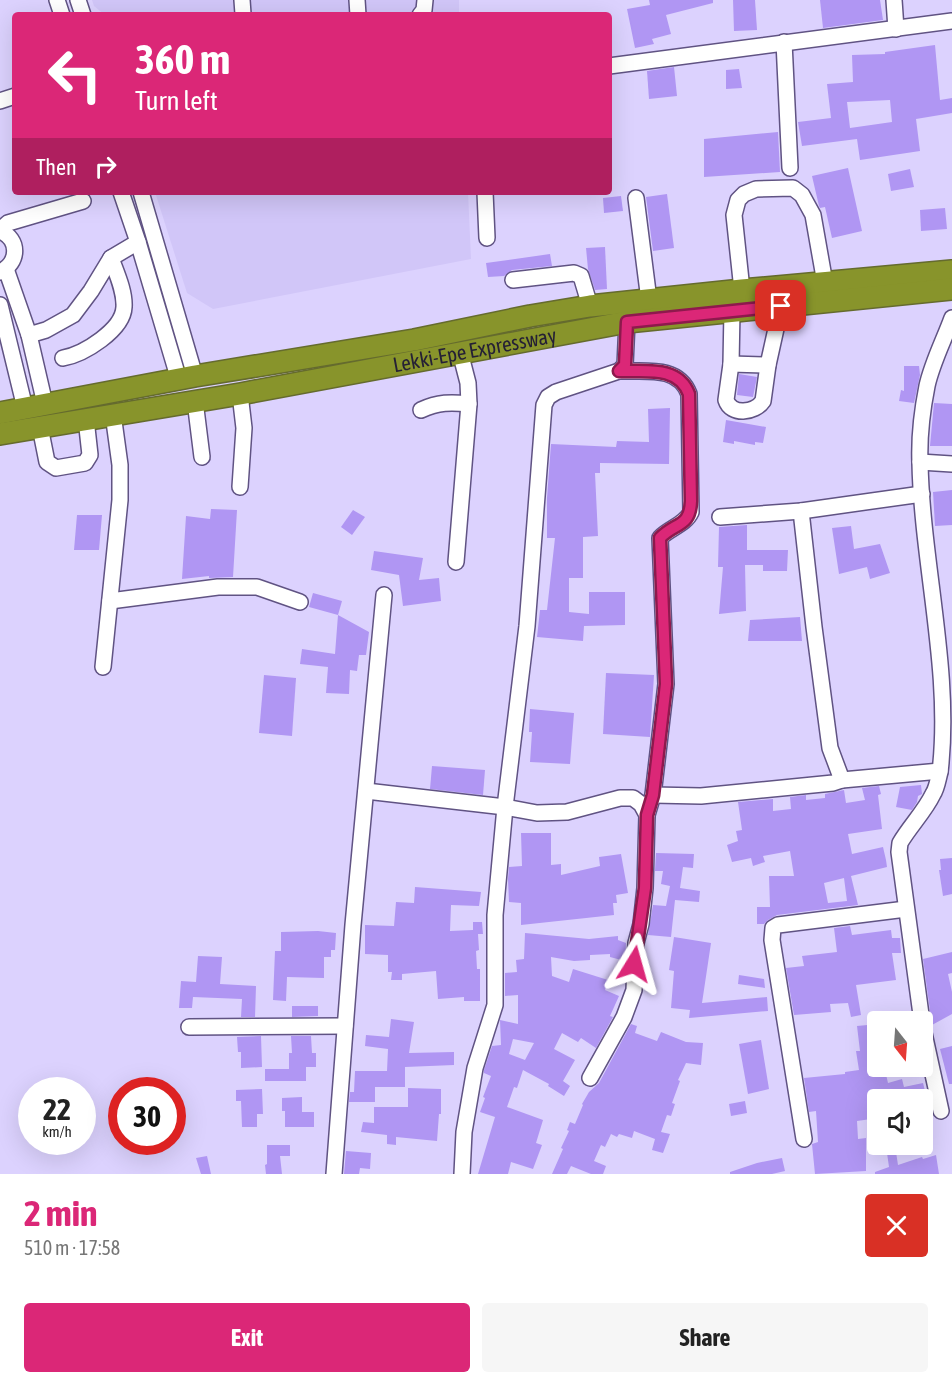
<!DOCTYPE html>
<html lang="en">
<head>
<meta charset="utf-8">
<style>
  :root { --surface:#fff; --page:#f6f6f6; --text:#222; --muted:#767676; --accent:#db2777 }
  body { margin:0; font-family:"Asap Condensed",sans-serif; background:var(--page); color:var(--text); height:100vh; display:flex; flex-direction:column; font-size:22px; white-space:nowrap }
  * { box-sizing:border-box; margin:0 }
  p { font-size:20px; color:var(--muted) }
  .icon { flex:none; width:33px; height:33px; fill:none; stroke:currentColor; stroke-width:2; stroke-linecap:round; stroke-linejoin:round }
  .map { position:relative; height:1174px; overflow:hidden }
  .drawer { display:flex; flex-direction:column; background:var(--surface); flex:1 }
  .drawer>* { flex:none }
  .banner { position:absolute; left:12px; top:12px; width:600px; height:183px; border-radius:6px; box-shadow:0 6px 24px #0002; background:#db2777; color:#fff; overflow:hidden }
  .needle { width:39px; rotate:163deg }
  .fabs { position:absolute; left:867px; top:1011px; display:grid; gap:12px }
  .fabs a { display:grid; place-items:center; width:66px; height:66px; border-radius:6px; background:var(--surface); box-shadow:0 6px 24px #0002; font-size:30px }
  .speed { position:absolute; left:18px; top:1077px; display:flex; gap:12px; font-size:30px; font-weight:700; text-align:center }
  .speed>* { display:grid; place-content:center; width:78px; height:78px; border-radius:50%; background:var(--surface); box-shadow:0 6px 24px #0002; line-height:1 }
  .speed small { font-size:15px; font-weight:400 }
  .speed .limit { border:9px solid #d22; background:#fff; color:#111 }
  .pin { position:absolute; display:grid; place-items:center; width:51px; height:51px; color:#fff; margin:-26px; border-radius:12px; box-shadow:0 3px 9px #0006 }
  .me { position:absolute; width:66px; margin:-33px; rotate:8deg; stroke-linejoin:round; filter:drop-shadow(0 0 4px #0008) }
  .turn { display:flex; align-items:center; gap:21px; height:126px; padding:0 24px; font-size:27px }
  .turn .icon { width:78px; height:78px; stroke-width:2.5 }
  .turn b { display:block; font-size:42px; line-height:51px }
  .then { display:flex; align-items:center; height:57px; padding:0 24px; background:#0003; gap:12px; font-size:22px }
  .round { display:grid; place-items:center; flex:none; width:63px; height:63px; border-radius:6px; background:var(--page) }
  .overview { display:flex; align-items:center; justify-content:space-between; height:102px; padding:0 24px }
  h1 { font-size:36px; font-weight:700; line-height:45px; color:var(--accent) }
  .button { display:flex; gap:12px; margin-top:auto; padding:12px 24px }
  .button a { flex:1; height:69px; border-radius:6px; background:var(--accent); color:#fff; font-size:24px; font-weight:700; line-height:69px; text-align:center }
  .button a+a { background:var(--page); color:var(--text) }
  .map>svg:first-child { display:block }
  .built { fill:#d1c6f8 }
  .building { fill:#b096f3; fill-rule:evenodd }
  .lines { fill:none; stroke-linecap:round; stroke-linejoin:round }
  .minor-casing { stroke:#605383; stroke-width:18 }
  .highway-casing { stroke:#656b2e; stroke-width:24 }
  .minor { stroke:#fff; stroke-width:15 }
  .highway { stroke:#88942b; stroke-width:21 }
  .route-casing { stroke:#8e194d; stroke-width:15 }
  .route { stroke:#db2777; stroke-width:10 }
  .labels { text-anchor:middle; stroke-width:5; stroke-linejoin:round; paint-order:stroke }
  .street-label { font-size:21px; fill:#252035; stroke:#dcd2fe }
</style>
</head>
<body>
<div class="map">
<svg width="952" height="1174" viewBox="0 0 952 1174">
  <rect width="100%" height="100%" fill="#dcd2fe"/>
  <g class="built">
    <polygon points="92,0 459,0 459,15 105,15 94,6"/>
    <polygon points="155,192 468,192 471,259 213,309 187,293"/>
  </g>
  <g class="building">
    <polygon points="649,0 713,0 713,3 666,15 671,34 652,39 654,44 635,48 627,9 650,5"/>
    <polygon points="733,0 755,0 757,30 734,31"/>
    <polygon points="820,0 880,0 883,20 823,28"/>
    <path d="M935 45 940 100 952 98V113L916 119 920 151 860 160 857 139 802 146 798 122 831 118 827 84 853 82 852 55 885 54V52ZM890 100 892 122 850 128 847 102Z"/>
    <polygon points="674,67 677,96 649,99 647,71"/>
    <polygon points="739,69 742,88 726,89 726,70"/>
    <polygon points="778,132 780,172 704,177 704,139"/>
    <polygon points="848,168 862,231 832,238 825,207 820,208 819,206 812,176"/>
    <polygon points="910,169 914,187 891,191 888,174"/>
    <polygon points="667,194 674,248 653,251 646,197"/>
    <polygon points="621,196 623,211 604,213 603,198"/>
    <polygon points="945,208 947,229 921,231 920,210"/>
    <polygon points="605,247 607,289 595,290 588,269 586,248"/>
    <polygon points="550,254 552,266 512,270 504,276 488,277 486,263"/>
    <polygon points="904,366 919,366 920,375 914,403 899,401 901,390 904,391"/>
    <polygon points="739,374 757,377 753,397 737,395"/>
    <polygon points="934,403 952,404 952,446 930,446"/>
    <polygon points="670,408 669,464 600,463 600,473 595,473 598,536 583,537 583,578 569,578 569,612 589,614 589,592 625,592 625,625 584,626 583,641 537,637 540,610 547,610 555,538 547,538 547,498 551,444 616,447 617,441 649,442 648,409"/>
    <polygon points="726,420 766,427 763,443 755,442 755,445 734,441 734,444 723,442"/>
    <polygon points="952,490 952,525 935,526 933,492"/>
    <polygon points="211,509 237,510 233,577 209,578 209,576 182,579 186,516 210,519"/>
    <polygon points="353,510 365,517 352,535 341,527"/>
    <polygon points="77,515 102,515 99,550 74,550"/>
    <polygon points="747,525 747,550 788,550 787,571 763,571 763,565 745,565 746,611 719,614 723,567 718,567 719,527"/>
    <polygon points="851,526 854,549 880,544 890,573 870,579 867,567 839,574 832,528"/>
    <polygon points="374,551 423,558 419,580 439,578 441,601 403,606 399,575 371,570"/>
    <polygon points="313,593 342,601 338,615 309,607"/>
    <polygon points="338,615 369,632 366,655 359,655 357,671 350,670 349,694 326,693 328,667 300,664 302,649 335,654"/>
    <polygon points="800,617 802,641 748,641 750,620"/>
    <polygon points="606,673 654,675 650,737 603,734"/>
    <polygon points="264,675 296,678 292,736 259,733"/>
    <polygon points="530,709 574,713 570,764 530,762 532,732 529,732"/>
    <polygon points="432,766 485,770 483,795 430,789"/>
    <polygon points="921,785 922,794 918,796 917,802 912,810 896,807 900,787"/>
    <path d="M879 786 881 794 878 795 882 829 848 834 852 854 883 847 886 860 887 867 851 876 858 905 777 915 768 920 764 924H757V907H770L769 876H794L790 851 763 856 765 862 753 866 751 858 732 862 727 845 738 841 736 831 742 830 738 802 773 799V811L791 809 790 797 806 795V800L825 798V794L844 790 846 803 865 800 862 788ZM844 878 847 901 828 903 824 883Z"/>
    <polygon points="521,833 551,833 551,865 561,864 561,875 600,866 599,857 621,854 628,893 616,895 617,903 613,903 614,915 521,925 521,903 509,902 508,879 509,867 522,866"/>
    <polygon points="656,853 694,854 693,868 683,867 680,888 700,891 699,902 675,900 671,937 648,935 653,905 666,906 670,886 661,884 663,871 655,871"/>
    <polygon points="952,858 952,894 943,896 939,870 941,870 940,859"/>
    <polygon points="415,887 481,892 479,906 451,905 450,931 473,930 473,922 482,922 483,934 478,934 479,950 476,951 477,969 480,969 480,1001 464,1001 464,997 438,999 436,971 402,974 402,980 391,980 392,972 388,972 388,955 365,954 365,925 394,926 396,902 414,903"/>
    <polygon points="850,926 852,935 891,930 892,938 900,938 901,953 892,953 896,980 856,985 861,1015 851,1017 848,1003 830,1004 831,1012 794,1015 786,968 804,966 802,956 837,952 834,928"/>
    <polygon points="318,931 336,933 335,950 331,950 331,957 324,957 324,978 287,977 286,1001 273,1000 275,951 281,951 281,932"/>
    <path d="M525 933 589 939 618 936V940L626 943 625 961 610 957V954L590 955V960L574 961 551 957 552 976 569 982 573 969 608 980 605 990 619 996 610 1016 613 1017 596 1048 581 1038 578 1042 562 1033 554 1049 575 1060 563 1081 570 1086 564 1096 548 1086 549 1084 523 1070 517 1088 514 1087 507 1107 543 1120 536 1143 542 1145 533 1169 511 1162 508 1174H478L495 1117 480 1112 485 1098 483 1097 491 1076 484 1073V1070L492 1046 501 1045 500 1020 518 1024V995L505 996V973L517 972 516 960 524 959ZM513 1039 534 1043 525 1060 509 1054Z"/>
    <polygon points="674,937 711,943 702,1003 767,997 768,1011 689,1018 690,1010 671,1008 674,971 669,970"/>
    <polygon points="952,952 952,973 948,974 952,992 952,1014 932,1025 923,959"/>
    <polygon points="198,956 222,957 220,984 256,986 255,1017 241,1017 242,999 193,997 192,1008 179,1008 181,981 196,982"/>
    <polygon points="739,975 764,979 765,988 738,984"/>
    <polygon points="292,1006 318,1006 318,1016 292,1017"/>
    <polygon points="391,1019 414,1022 409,1053 454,1052 454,1065 405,1067 405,1087 375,1087 375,1102 349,1102 350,1092 354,1092 355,1071 387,1071 388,1049 365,1046 366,1035 389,1037"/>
    <polygon points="631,1024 637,1026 635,1033 657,1041 661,1032 686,1042 703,1043 701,1065 686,1063 678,1080 680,1081 672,1103 675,1104 671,1116 667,1115 661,1132 670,1134 663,1153 652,1150 655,1139 634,1131 632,1138 619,1134 617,1137 611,1134 605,1147 601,1145 594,1161 606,1166 603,1174 591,1174 571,1166 567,1174 552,1174 563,1149 561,1148 569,1131 567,1130 570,1122 575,1124 583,1105 582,1104 589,1092 599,1083"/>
    <polygon points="878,1024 878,1072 885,1070 888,1083 902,1079 904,1087 923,1083 925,1091 898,1097 898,1100 878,1100 878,1118 857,1121 858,1139 866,1138 866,1171 815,1174 812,1144 818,1142 816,1111 809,1112 804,1078 845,1074 845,1072 859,1070 856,1051 860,1051 857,1026"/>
    <polygon points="261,1036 262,1067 241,1068 241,1052 238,1052 237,1037"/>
    <polygon points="291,1036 311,1036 312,1053 316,1053 316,1067 306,1067 306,1081 265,1081 265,1069 289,1069 289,1053 292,1053"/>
    <polygon points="761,1040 769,1089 748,1094 739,1044"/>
    <polygon points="952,1046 952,1084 949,1084 940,1049"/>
    <polygon points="408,1088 441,1089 441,1114 439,1114 437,1141 396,1137 396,1145 387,1144 387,1135 361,1132 363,1122 374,1123 374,1107 408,1107"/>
    <polygon points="262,1089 263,1114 257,1114 257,1127 242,1127 241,1101 236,1101 236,1090"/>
    <polygon points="302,1097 302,1112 314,1112 314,1127 285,1127 285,1111 282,1111 282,1098"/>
    <polygon points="745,1101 747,1113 731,1116 729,1104"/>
    <polygon points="267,1145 290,1145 290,1156 280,1156 282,1174 266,1174 265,1165 267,1164"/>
    <polygon points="346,1151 371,1153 370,1169 360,1168 359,1174 344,1174"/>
    <polygon points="896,1152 898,1165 922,1157 923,1159 936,1155 939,1174 875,1174 875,1172 889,1167 887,1153"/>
    <polygon points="207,1156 211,1174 201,1174 196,1158"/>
    <polygon points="782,1158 785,1171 772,1174 730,1174 730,1172 757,1163"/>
  </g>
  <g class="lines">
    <g class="minor-casing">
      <g id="minor">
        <polyline points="57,0 62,15"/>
        <polyline points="78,0 83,15"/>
        <polyline points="242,0 243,14"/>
        <polyline points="357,0 358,15"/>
        <polyline points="894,0 896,29"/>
        <polyline points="420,15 424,10 425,0"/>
        <polyline points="784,42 790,168"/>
        <polyline points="609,66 952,21"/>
        <polyline points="0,101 15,96"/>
        <polyline points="121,192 138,242 179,380"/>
        <polyline points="141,192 195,376"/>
        <polyline points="485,192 487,238"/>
        <polyline points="636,198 649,300"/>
        <polyline points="0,230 8,223 83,201"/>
        <path d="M0 231C20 239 19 263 0 272"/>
        <polyline points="6,269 29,335 45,404"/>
        <polyline points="513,280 574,273 581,276 590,306"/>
        <polyline points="742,290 734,215 738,200 744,194 756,189 793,188 802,195 813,215 825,283"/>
        <polyline points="0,305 25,408"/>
        <path d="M732 311 731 364 726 400C731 416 755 413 763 401L768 365 781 306"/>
        <polyline points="29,335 46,330 73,315 91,291 111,258 138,242"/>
        <path d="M63 358C84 354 123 330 124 307 125 291 116 272 111 258"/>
        <polyline points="731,364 768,365"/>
        <path d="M619 371C645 372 678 365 689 394L691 512C685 525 669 528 660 538L666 684 653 795 647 815"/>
        <polyline points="195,401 202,457"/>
        <path d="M421 410C438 402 451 402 469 404"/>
        <polyline points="40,427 47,462 56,468 85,463 90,455 86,419"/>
        <polyline points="920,462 952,464"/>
        <polyline points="240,487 244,428 240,394"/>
        <polyline points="801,511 814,627 830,748 842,780 940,771"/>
        <polyline points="720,517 801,511 922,494"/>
        <polyline points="456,562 469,404 468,383 460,352"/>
        <polyline points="110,601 218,587 257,587 300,602"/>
        <polyline points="103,667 120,500 120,465 113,414"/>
        <polyline points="366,791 505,807 537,813 567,812 620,798 633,798 641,804 647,815 645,888 641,924 636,943 634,990 624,1017 590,1078"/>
        <polyline points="653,795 701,796 833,783 842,780"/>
        <path d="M922 1022 899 852 900 843C910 826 925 811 933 794 937 788 938 779 940 772 952 672 922 564 920 463 919 438 922 411 927 386 932 363 944 340 952 318"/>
        <polyline points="922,1024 941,1111"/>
        <polyline points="189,1027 345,1026"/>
        <polyline points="804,1139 772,940 773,928 778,925 906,909"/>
        <polyline points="334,1174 353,925 384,595"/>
        <polyline points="462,1174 464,1132 475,1068 495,1005 495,915 505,807 527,626 544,405 548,397 556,392 619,371 625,365 627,322"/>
      </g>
    </g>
    <g class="highway-casing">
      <g id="highway">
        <polyline points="0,413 195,376 414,340 530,316 590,306 742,290 952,271"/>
        <path id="s1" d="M0 434 240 394 627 322 952 289"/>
      </g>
    </g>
    <use href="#minor" class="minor"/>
    <use href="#highway" class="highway"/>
  </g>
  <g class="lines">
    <g class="route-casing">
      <path id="route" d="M634 964 645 888 647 815 653 795 666 684 660 538C675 522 690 528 691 501L689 394C678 365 645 372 619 371L625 365 627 322 781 306"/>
    </g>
    <use href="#route" class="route"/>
  </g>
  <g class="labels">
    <g class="street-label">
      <text dy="7" stroke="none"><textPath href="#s1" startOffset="482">Lekki-Epe Expressway</textPath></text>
    </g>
  </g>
</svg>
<div class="fabs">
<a><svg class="needle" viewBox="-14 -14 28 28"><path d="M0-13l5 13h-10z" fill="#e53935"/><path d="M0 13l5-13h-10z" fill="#767676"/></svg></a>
<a><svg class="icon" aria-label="sound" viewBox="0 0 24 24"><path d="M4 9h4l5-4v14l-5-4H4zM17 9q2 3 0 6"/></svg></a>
</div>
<div class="speed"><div>22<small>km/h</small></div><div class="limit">30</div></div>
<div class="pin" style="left:781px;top:306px;background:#d93025"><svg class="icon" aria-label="arrive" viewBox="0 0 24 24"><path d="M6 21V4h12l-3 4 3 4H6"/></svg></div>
<svg class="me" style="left:634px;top:964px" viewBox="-20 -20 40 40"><path d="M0-17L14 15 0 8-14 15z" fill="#db2777" stroke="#fff" stroke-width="4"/></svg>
<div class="banner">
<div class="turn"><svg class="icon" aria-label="left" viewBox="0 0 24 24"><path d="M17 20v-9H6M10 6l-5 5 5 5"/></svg><div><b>360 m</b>Turn left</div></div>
<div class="then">Then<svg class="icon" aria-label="right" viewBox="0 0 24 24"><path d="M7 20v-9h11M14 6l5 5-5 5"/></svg></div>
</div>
</div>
<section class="drawer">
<div class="overview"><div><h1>2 min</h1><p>510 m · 17:58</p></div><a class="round" style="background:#d93025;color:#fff"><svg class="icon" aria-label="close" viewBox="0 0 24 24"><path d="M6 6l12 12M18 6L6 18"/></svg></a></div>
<div class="button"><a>Exit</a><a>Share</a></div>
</section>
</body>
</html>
